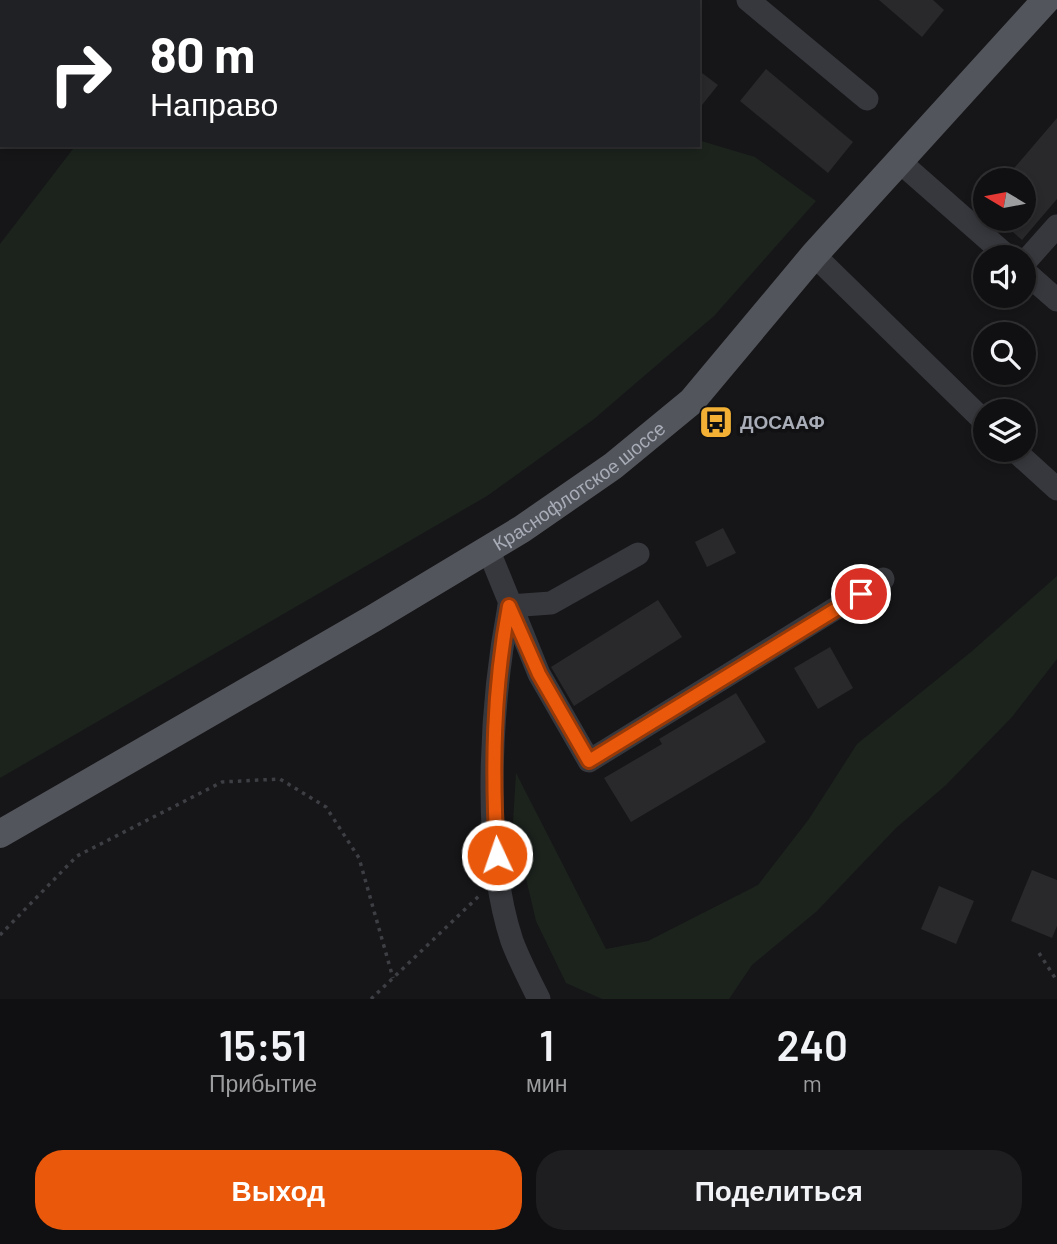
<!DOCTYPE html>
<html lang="ru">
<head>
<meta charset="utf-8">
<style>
  :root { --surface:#101012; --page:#1e1e20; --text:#f1f3f6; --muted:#9c9d9f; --line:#303032; --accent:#ea580c }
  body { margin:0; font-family:Barlow,sans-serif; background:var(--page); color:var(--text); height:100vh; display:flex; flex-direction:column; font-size:26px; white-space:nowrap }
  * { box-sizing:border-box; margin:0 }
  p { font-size:23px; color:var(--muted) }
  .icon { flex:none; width:38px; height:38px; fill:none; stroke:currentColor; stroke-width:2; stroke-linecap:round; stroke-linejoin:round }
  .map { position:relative; height:999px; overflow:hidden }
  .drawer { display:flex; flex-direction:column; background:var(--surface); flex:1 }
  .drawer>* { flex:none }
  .guide { position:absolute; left:0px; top:0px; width:700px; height:147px; box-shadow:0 4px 10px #0003,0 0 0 2px var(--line); background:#202124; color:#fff; overflow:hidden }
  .needle { width:46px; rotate:280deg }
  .buttons { position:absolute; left:973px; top:168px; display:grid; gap:14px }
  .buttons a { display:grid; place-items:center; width:63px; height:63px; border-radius:50%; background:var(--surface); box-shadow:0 4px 10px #0003,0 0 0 2px var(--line); font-size:35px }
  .pin { position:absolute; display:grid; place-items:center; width:60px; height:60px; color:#fff; margin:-30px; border:4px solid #fff; border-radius:50%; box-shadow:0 2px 7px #0007 }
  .me { position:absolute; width:77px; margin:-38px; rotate:357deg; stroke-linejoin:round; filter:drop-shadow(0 0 5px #0008) }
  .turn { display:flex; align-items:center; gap:24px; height:147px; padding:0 35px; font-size:32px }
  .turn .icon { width:91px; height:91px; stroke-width:2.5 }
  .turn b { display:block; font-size:49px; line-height:60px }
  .eta { display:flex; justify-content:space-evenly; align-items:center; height:119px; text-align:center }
  .eta b { font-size:42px; font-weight:600; line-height:49px }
  .action { display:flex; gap:14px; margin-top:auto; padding:14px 35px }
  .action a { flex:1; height:80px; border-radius:28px; background:var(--accent); color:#fff; font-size:28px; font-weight:600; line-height:80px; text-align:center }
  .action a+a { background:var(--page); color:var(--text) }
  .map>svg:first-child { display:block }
  .green { fill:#1c231d }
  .building { fill:#29292c }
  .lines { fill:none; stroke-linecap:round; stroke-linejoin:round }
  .path { stroke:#3d3f44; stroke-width:3.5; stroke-dasharray:3.5 5; stroke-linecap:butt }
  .minor { stroke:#37383d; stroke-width:23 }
  .major { stroke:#53555c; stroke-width:28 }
  .rail { stroke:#4a4c52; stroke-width:5; stroke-dasharray:9 7; stroke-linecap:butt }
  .route-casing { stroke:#983908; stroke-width:18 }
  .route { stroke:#ea580c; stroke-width:12 }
  .labels { text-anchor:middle; stroke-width:7; stroke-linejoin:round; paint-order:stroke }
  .poi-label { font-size:19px; font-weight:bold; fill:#a8adb8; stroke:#111113; text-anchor:start }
  .street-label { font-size:19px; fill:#a8adb8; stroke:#111113 }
</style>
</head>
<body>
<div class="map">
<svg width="1057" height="999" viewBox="0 0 1057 999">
  <rect width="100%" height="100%" fill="#161618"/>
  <g class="green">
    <polygon points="175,0 420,0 427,2 174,2"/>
    <polygon points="698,140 755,157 816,201 714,316 594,419 487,496 0,778 0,244 76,145 698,145"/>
    <polygon points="1057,576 1057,659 1012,717 946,785 896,828 817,911 752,965 729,999 602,999 566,983 536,921 513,823 516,773 606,949 648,941 758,885 809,819 857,744 971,652"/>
  </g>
  <g class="building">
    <polygon points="879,0 933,0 944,10 922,37"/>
    <polygon points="766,69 853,142 828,173 740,101"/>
    <polygon points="698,70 718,85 698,110"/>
    <polygon points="1057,118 1057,199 1022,240 998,219 1024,219 1024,180 1004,180"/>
    <polygon points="723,528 736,553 707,567 695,542"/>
    <polygon points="658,600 682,637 574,706 551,667"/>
    <polygon points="830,647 853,688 818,709 794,668"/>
    <polygon points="736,693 766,742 631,822 604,778 662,744 659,739"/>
    <polygon points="1032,870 1057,880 1057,926 1052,938 1011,921"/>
    <polygon points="939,886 974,901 956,944 921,929"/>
  </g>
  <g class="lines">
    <g class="path">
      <polyline points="0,935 77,856 222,782 280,779 326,807 359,858 393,978"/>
      <polyline points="1039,953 1057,981"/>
      <polyline points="371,999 479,896"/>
    </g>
    <g class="minor">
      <polyline points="748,0 867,99"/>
      <polyline points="900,162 1008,257"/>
      <polyline points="814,255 985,422"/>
      <polyline points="1024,263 1057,226"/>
      <polyline points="1024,271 1057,300"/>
      <polyline points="1014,450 1057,489"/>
      <polyline points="488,549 539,674 589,761 883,579"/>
      <path d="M509 606C491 701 481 848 512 941 519 960 530 981 539 999"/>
      <polyline points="509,606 551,603 638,554"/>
    </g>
    <path class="major" id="s1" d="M0 834 374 618 522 529 613 466 692 401 814 255 1046 0"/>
    <g class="rail">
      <polyline points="99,2 100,0"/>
      <polyline points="0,141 2,138"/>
    </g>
  </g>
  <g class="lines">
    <g class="route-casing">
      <path id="route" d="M497 855C492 770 493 690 509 606L539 674 589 761 861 594"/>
    </g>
    <use href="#route" class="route"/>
  </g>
  <defs>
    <g id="bus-square" transform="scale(1.75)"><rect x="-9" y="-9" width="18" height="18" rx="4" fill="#f2b134" stroke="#111113"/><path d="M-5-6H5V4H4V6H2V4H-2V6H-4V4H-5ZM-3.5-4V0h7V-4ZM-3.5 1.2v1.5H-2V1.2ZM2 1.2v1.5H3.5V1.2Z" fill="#111"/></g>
  </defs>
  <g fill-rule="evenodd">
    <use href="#bus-square" x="716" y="422"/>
  </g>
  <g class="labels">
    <g class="poi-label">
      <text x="740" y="429">ДОСААФ</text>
    </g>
    <g class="street-label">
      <text dy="7" stroke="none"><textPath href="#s1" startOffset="676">Краснофлотское шоссе</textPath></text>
    </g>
  </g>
</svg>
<div class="buttons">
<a><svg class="needle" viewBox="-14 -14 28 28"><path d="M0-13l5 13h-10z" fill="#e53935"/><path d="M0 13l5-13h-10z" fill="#9c9d9f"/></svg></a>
<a><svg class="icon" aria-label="sound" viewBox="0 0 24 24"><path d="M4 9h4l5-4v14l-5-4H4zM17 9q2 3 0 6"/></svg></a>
<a><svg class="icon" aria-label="search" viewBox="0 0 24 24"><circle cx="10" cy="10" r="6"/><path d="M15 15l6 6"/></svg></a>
<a><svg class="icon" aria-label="layers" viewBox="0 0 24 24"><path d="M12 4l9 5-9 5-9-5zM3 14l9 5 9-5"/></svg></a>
</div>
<div class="pin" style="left:861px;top:594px;background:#d93025"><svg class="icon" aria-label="arrive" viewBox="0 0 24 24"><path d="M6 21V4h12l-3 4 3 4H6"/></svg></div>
<svg class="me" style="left:497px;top:855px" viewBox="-20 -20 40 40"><circle r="17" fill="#ea580c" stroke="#fff" stroke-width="3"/><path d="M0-11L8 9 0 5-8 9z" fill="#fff"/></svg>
<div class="guide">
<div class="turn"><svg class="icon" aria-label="right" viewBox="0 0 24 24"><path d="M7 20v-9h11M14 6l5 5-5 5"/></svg><div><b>80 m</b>Направо</div></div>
</div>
</div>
<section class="drawer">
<div class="eta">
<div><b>15:51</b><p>Прибытие</p></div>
<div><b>1</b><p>мин</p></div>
<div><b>240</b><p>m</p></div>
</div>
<div class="action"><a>Выход</a><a>Поделиться</a></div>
</section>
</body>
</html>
